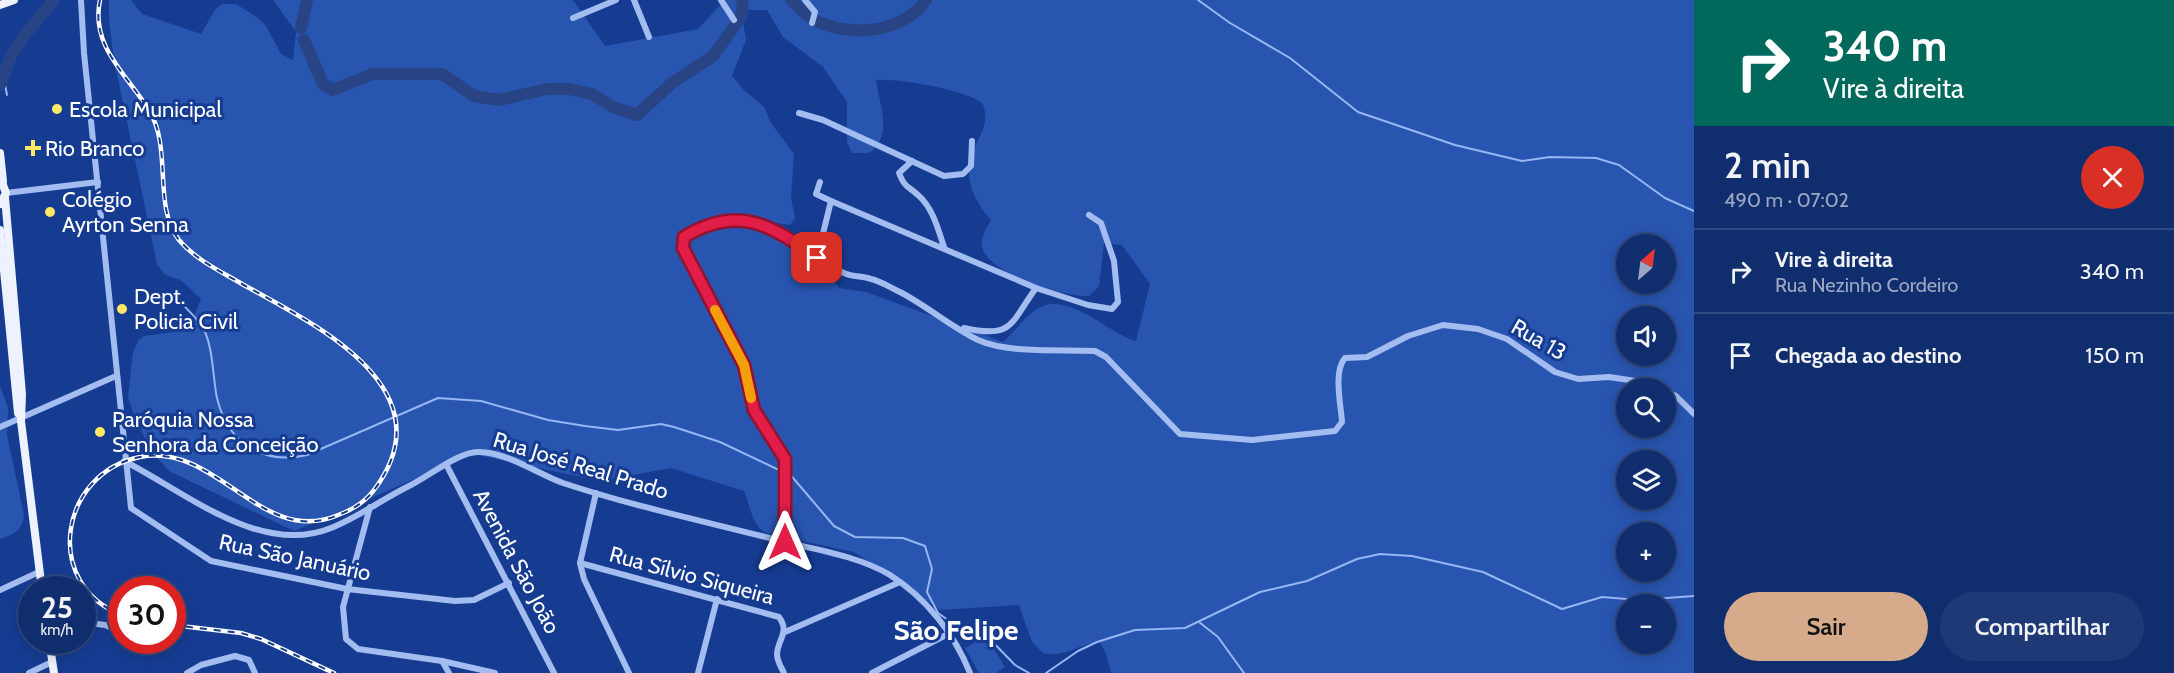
<!DOCTYPE html>
<html lang="pt">
<head>
<meta charset="utf-8">
<style>
  :root { --surface:#102d6e; --page:#1e3976; --text:#f1f3f6; --muted:#9ca8c2; --line:#304981; --accent:#d6ab8b }
  body { margin:0; font-family:Cabin,sans-serif; background:var(--page); color:var(--text); height:100vh; display:flex; flex-direction:column; font-size:22px; white-space:nowrap }
  * { box-sizing:border-box; margin:0 }
  p { font-size:20px; color:var(--muted) }
  .icon { flex:none; width:33px; height:33px; fill:none; stroke:currentColor; stroke-width:2; stroke-linecap:round; stroke-linejoin:round }
  .map { position:relative; flex:1; overflow:hidden }
  .panel { display:flex; flex-direction:column; background:var(--surface); width:480px }
  .panel>* { flex:none }
  .banner { background:#00695c; color:#fff; overflow:hidden }
  .needle { width:39px; rotate:28deg }
  .tools { position:absolute; left:1616px; top:234px; display:grid; gap:12px }
  .tools a { display:grid; place-items:center; width:60px; height:60px; border-radius:50%; background:var(--surface); box-shadow:0 3px 15px #0003,0 0 0 2px var(--line); font-size:30px }
  .speed { position:absolute; left:18px; top:576px; display:flex; gap:12px; font-size:30px; font-weight:700; text-align:center }
  .speed>* { display:grid; place-content:center; width:78px; height:78px; border-radius:50%; background:var(--surface); box-shadow:0 3px 15px #0003,0 0 0 2px var(--line); line-height:1 }
  .speed small { font-size:15px; font-weight:400 }
  .speed .limit { border:9px solid #d22; background:#fff; color:#111 }
  .pin { position:absolute; display:grid; place-items:center; width:51px; height:51px; color:#fff; margin:-26px; border-radius:12px; box-shadow:0 3px 9px #0006 }
  .me { position:absolute; width:66px; margin:-33px; rotate:0deg; stroke-linejoin:round; filter:drop-shadow(0 0 4px #0008) }
  .turn { display:flex; align-items:center; gap:21px; height:126px; padding:0 30px; font-size:27px }
  .turn .icon { width:78px; height:78px; stroke-width:2.5 }
  .turn b { display:block; font-size:42px; line-height:51px }
  .round { display:grid; place-items:center; flex:none; width:63px; height:63px; border-radius:32px; background:var(--page) }
  .head { display:flex; align-items:center; justify-content:space-between; height:102px; padding:0 30px }
  h1 { font-size:36px; font-weight:600; line-height:45px }
  .button { display:flex; gap:12px; margin-top:auto; padding:12px 30px }
  .button a { flex:1; height:69px; border-radius:36px; background:var(--accent); color:#111; font-size:24px; font-weight:600; line-height:69px; text-align:center }
  .button a+a { background:var(--page); color:var(--text) }
  ul { padding:0; list-style:none }
  li { display:flex; align-items:center; gap:18px; height:84px; padding:0 30px; border-top:2px solid var(--line) }
  li div { flex:1 }
  li b { display:block; font-size:22px }
  li em { font-style:normal }
  main { display:flex; flex:1; min-height:0 }
  .map>svg:first-child { display:block }
  .green { fill:#2855b0; fill-rule:evenodd }
  .lines { fill:none; stroke-linecap:round; stroke-linejoin:round }
  .stream { stroke:#97b6f3; stroke-width:2 }
  .river { stroke:#284485; stroke-width:12 }
  .minor { stroke:#a4bdf0; stroke-width:6 }
  .major { stroke:#eef2ff; stroke-width:8 }
  .rail-casing { stroke:#fff; stroke-width:4.5 }
  .rail { stroke:#163c92; stroke-width:2; stroke-dasharray:7; stroke-linecap:butt }
  .route-casing { stroke:#92132f; stroke-width:15 }
  .route { stroke:#e11d48; stroke-width:10 }
  .slow { stroke:#f59e0b; stroke-width:10 }
  .poi-dot { fill:#ffe664; stroke:#163c92; stroke-width:2 }
  .labels { text-anchor:middle; stroke-width:6; stroke-linejoin:round; paint-order:stroke }
  .poi-label { font-size:22px; fill:#fff; stroke:#163c92; text-anchor:start }
  .street-label { font-size:22px; fill:#fff; stroke:#163c92 }
  .district-label { font-size:28px; font-weight:bold; fill:#fff; stroke:#163c92 }
</style>
</head>
<body>
<main>
<div class="map">
<svg width="1694" height="673" viewBox="0 0 1694 673">
  <rect width="100%" height="100%" fill="#163c92"/>
  <g class="green">
    <path d="M109 0H131L142 14 201 34 215 10 222 4H236L258 18 266 26 281 54 293 60 296 32 273 0H573L605 46 698 29 725 0H1694V673H1111L1106 654 1100 642C1081 643 1061 659 1043 653L1032 642 1019 605 940 610 854 552 768 534C751 526 751 507 744 491L671 468 600 481 473 454 294 531 169 471 152 452 135 418 128 397 133 352 138 341 144 336 189 330 201 299 182 281 164 274 157 264 114 60 109 20ZM741 10H767L783 37 823 67 847 102V142L852 153H869C894 137 879 103 876 80 899 78 965 90 982 103 1000 137 938 159 991 220 986 229 979 239 983 250 993 275 1065 297 1089 296L1099 286 1104 243 1122 245 1150 284 1136 341C1112 336 1067 289 1037 309 1024 317 1015 332 1003 342L866 292 839 288C819 262 787 250 770 222L790 225 795 218 791 198 794 154 771 123 764 107 744 90 732 76 746 40ZM1626 244H1665V284H1626ZM1626 316H1665V356H1626ZM1626 388H1665V428H1626ZM1626 460H1665V500H1626ZM1626 532H1665V572H1626ZM1626 604H1665V644H1626Z"/>
    <path d="M0 386 8 408 7 435 24 515C23 530 13 535 0 539Z"/>
    <polygon points="986,636 1005,667 996,673 979,673 965,648"/>
  </g>
  <g class="lines">
    <g class="stream">
      <polyline points="1198,0 1230,23 1290,58 1358,112 1455,145 1522,161 1550,157 1596,158 1619,165 1665,198 1694,211"/>
      <polyline points="4,79 7,95"/>
      <path d="M177 298C185 308 199 319 204 330 213 347 213 379 217 398 228 444 263 465 307 455L438 398 481 401 548 420 585 426 618 430 661 424 674 427 720 442 779 470"/>
      <polyline points="788,472 834,526 855,537 903,538 925,546 932,569 927,592 938,613 958,627 982,631 1015,665 1029,673"/>
      <polyline points="1199,622 1218,637 1244,673"/>
      <polyline points="1046,673 1078,651 1097,642 1135,630 1185,628 1260,592 1307,581 1357,559 1380,554 1412,556 1483,572 1562,609 1602,597 1639,600 1694,596"/>
    </g>
    <g class="river">
      <path d="M791 0C797 5 802 11 808 16 843 39 902 35 926 0"/>
      <polyline points="301,28 307,0"/>
      <polyline points="304,40 323,84 333,90 372,74 442,74 474,96 499,100 547,89 569,89 592,94 613,107 637,115 672,83 713,56 741,17 743,0"/>
      <polyline points="0,85 11,56 24,36 54,0"/>
    </g>
    <g class="minor">
      <polyline points="81,0 84,53 131,508 211,561 347,589 455,601 474,600 509,583"/>
      <polyline points="634,0 649,37"/>
      <polyline points="721,0 734,20"/>
      <polyline points="805,0 815,12 812,23"/>
      <polyline points="573,18 616,0"/>
      <polyline points="799,113 823,120 944,176 963,174 971,166 972,141"/>
      <path d="M912 161 899 173C905 188 907 185 918 195 933 208 938 229 944 247"/>
      <polyline points="820,182 816,194 831,201 1036,288 1088,305 1112,309 1118,302 1114,261 1101,223 1089,215"/>
      <polyline points="6,193 98,182"/>
      <polyline points="817,258 831,201"/>
      <path d="M964 328C1013 339 1010 324 1036 288"/>
      <polyline points="1665,391 1676,396 1694,414"/>
      <polyline points="0,427 116,376"/>
      <path d="M124 461C184 491 260 557 331 528 359 517 384 498 411 485 429 476 460 451 479 452 509 453 536 473 563 483 635 507 712 523 785 542 819 550 860 557 890 575 926 598 954 633 970 673"/>
      <polyline points="447,466 554,673"/>
      <polyline points="596,493 580,563 584,579 629,673"/>
      <polyline points="370,507 343,607 346,639 358,649 442,661 495,673"/>
      <path d="M785 542V459L754 410 744 365 683 248 684 237C759 192 783 247 844 273 853 277 862 276 871 279 881 281 891 288 900 292 927 306 951 327 978 340 1009 354 1061 349 1095 351L1106 357 1180 434 1252 440 1335 431 1342 422C1341 405 1333 371 1345 358L1367 357 1408 336 1443 325 1478 329 1507 339 1555 372 1578 379 1609 377 1649 383 1660 388"/>
      <path d="M580 563 779 617C790 632 778 639 777 654 777 661 781 667 784 673"/>
      <polyline points="0,590 39,572"/>
      <polyline points="82,622 105,625 119,631"/>
      <polyline points="785,632 900,582"/>
      <polyline points="442,661 449,673"/>
      <polyline points="29,673 52,662"/>
      <polyline points="187,673 201,665 235,656 249,660 255,673"/>
      <polyline points="698,673 717,599"/>
      <polyline points="872,673 950,633"/>
    </g>
    <g class="major">
      <polyline points="0,5 14,0"/>
      <polyline points="0,153 3,181"/>
      <polyline points="0,177 6,193 0,204"/>
      <polyline points="5,197 22,394 21,421 42,590"/>
      <polyline points="0,230 18,413"/>
      <polyline points="49,640 54,673"/>
    </g>
    <g class="rail-casing">
      <g id="rail">
        <path d="M100 0C90 47 128 75 150 112 172 149 153 208 179 240 196 260 220 271 242 284 316 325 450 389 374 490 365 502 352 510 338 515 262 548 217 442 140 457 59 473 42 585 122 615"/>
        <polyline points="172,625 241,633 261,639 334,673"/>
      </g>
    </g>
    <use href="#rail" class="rail"/>
  </g>
  <g class="lines">
    <g class="route-casing">
      <path id="route" d="M785 542V459L754 410 744 365 683 248 684 237C739 204 771 225 817 258"/>
    </g>
    <use href="#route" class="route"/>
    <polyline class="slow" points="715,310 744,365 751,398"/>
  </g>
  <g class="poi-dot">
    <circle cx="57" cy="109" r="6"/>
    <path d="M30 139h6v6h6v6h-6v6h-6v-6h-6v-6h6z"/>
    <circle cx="50" cy="212" r="6"/>
    <circle cx="122" cy="309" r="6"/>
    <circle cx="100" cy="432" r="6"/>
  </g>
  <g class="labels">
    <g class="poi-label">
      <text x="69" y="117">Escola Municipal</text>
      <text x="45" y="156">Rio Branco</text>
      <text x="62" y="207">Colégio<tspan x="62" dy="25">Ayrton Senna</tspan></text>
      <text x="134" y="304">Dept.<tspan x="134" dy="25">Policia Civil</tspan></text>
      <text x="112" y="427">Paróquia Nossa<tspan x="112" dy="25">Senhora da Conceição</tspan></text>
    </g>
    <g class="street-label">
      <text transform="translate(1539 339) rotate(30)" y="8">Rua 13</text>
      <text transform="translate(581 465) rotate(17)" y="8">Rua José Real Prado</text>
      <text transform="translate(295 557) rotate(12)" y="8">Rua São Januário</text>
      <text transform="translate(517 561) rotate(62)" y="8">Avenida São João</text>
      <text transform="translate(692 575) rotate(15)" y="8">Rua Sílvio Siqueira</text>
    </g>
    <g class="district-label">
      <text x="956" y="640">São Felipe</text>
    </g>
  </g>
</svg>
<div class="tools">
<a><svg class="needle" viewBox="-14 -14 28 28"><path d="M0-13l5 13h-10z" fill="#e53935"/><path d="M0 13l5-13h-10z" fill="#9ca8c2"/></svg></a>
<a><svg class="icon" aria-label="sound" viewBox="0 0 24 24"><path d="M4 9h4l5-4v14l-5-4H4zM17 9q2 3 0 6"/></svg></a>
<a><svg class="icon" aria-label="search" viewBox="0 0 24 24"><circle cx="10" cy="10" r="6"/><path d="M15 15l6 6"/></svg></a>
<a><svg class="icon" aria-label="layers" viewBox="0 0 24 24"><path d="M12 4l9 5-9 5-9-5zM3 14l9 5 9-5"/></svg></a>
<a>+</a>
<a>−</a>
</div>
<div class="speed"><div>25<small>km/h</small></div><div class="limit">30</div></div>
<div class="pin" style="left:817px;top:258px;background:#d93025"><svg class="icon" aria-label="arrive" viewBox="0 0 24 24"><path d="M6 21V4h12l-3 4 3 4H6"/></svg></div>
<svg class="me" style="left:785px;top:542px" viewBox="-20 -20 40 40"><path d="M0-17L14 15 0 8-14 15z" fill="#e11d48" stroke="#fff" stroke-width="4"/></svg>
</div>
<section class="panel">
<div class="banner">
<div class="turn"><svg class="icon" aria-label="right" viewBox="0 0 24 24"><path d="M7 20v-9h11M14 6l5 5-5 5"/></svg><div><b>340 m</b>Vire à direita</div></div>
</div>
<div class="head"><div><h1>2 min</h1><p>490 m · 07:02</p></div><a class="round" style="background:#d93025;color:#fff"><svg class="icon" aria-label="close" viewBox="0 0 24 24"><path d="M6 6l12 12M18 6L6 18"/></svg></a></div>
<ul>
<li><svg class="icon" aria-label="right" viewBox="0 0 24 24"><path d="M7 20v-9h11M14 6l5 5-5 5"/></svg><div><b>Vire à direita</b><p>Rua Nezinho Cordeiro</p></div><em>340 m</em></li>
<li><svg class="icon" aria-label="arrive" viewBox="0 0 24 24"><path d="M6 21V4h12l-3 4 3 4H6"/></svg><div><b>Chegada ao destino</b></div><em>150 m</em></li>
</ul>
<div class="button"><a>Sair</a><a>Compartilhar</a></div>
</section>
</main>
</body>
</html>
